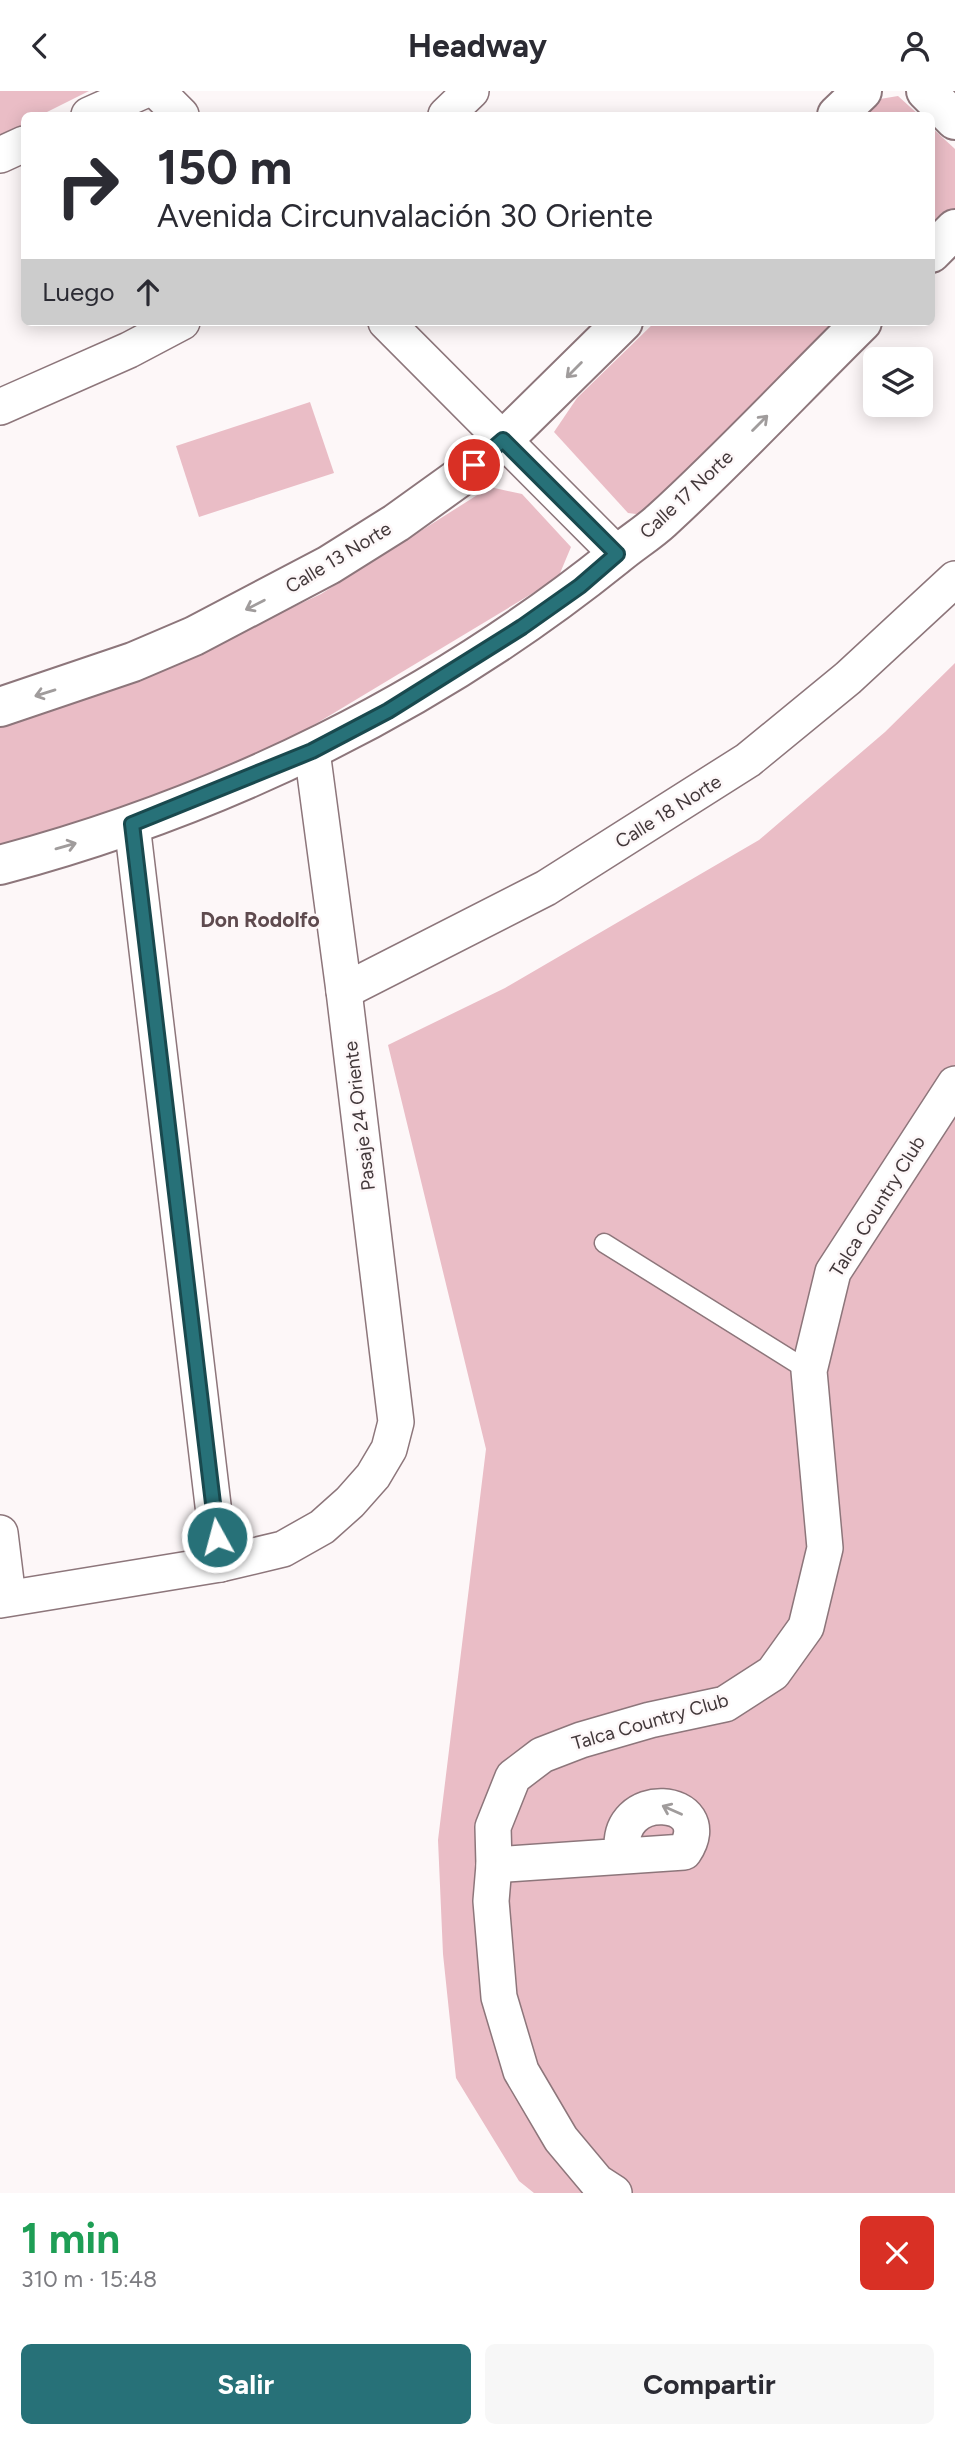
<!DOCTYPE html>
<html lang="es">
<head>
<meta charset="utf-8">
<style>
  :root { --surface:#fff; --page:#f7f7f7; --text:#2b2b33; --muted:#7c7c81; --accent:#277178 }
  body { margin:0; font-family:Figtree,sans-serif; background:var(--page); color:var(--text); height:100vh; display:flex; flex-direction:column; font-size:26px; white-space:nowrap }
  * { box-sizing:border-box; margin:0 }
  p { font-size:23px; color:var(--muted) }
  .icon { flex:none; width:38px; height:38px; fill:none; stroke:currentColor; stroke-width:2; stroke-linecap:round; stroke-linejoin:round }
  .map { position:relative; height:2102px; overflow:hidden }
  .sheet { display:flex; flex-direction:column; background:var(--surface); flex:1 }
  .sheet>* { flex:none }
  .top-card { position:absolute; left:21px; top:21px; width:914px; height:214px; border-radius:10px; box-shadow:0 4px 18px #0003; background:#fff; color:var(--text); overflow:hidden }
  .buttons { position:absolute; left:863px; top:256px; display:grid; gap:14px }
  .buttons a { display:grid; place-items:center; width:70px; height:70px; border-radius:10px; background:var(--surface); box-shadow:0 4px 18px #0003; font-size:35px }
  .pin { position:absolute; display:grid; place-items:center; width:60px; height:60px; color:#fff; margin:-30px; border:4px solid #fff; border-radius:50%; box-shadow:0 2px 7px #0007 }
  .me { position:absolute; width:77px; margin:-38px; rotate:353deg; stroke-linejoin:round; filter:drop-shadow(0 0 5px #0008) }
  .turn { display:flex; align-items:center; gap:24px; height:147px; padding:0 21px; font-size:32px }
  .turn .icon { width:91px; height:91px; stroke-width:2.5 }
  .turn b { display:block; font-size:49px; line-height:60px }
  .then { display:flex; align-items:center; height:66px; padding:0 21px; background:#0003; gap:14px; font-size:26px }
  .round { display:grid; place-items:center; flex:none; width:74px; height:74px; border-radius:10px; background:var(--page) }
  .headline { display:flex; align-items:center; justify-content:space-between; height:119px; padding:0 21px }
  h1 { font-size:42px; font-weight:700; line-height:52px; color:#1e9e55 }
  .cta { display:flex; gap:14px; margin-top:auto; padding:14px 21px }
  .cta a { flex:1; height:80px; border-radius:10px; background:var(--accent); color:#fff; font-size:28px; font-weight:700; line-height:80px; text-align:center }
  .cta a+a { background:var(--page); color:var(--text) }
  header { display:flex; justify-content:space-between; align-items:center; height:91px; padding:0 21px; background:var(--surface); font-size:32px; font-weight:700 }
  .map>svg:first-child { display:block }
  .green { fill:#eabdc6 }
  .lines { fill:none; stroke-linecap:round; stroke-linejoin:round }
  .lane-casing { stroke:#8d767b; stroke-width:21 }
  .street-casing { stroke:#8d767b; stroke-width:38 }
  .secondary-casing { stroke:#8d767b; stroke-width:42 }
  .lane { stroke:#fff; stroke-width:18 }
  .street { stroke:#fff; stroke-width:35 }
  .secondary { stroke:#fff; stroke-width:38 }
  .oneway { stroke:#a09c9c }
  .route-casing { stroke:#19494e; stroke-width:18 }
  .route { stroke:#277178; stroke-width:12 }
  .labels { text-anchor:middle; stroke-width:5; stroke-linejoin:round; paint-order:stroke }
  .street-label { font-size:19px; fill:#42383a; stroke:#fdf7f8 }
  .neighbourhood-label { font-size:21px; font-weight:bold; fill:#5e4a4e; stroke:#fdf7f8 }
</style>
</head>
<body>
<header><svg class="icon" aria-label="back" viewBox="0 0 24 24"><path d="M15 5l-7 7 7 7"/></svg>Headway<svg class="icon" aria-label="person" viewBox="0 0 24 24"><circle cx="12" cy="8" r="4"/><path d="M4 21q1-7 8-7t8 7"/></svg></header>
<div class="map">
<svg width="955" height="2102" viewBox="0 0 955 2102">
  <rect width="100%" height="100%" fill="#fdf7f8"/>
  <g class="green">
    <polygon points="0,0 89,0 41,24 24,24 24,33 0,46"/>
    <polygon points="898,5 919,24 864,24 880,8"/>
    <polygon points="931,36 955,58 955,118 931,142"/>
    <polygon points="655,231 843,231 652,425 628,422 554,341 577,307"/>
    <polygon points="310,311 334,382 199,426 176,355"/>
    <polygon points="490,396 522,403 571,456 558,487 264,664 82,737 0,758 0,635 137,589 321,503"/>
    <polygon points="955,572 955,2102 534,2102 519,2090 456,1987 443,1863 438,1749 486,1358 388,954 505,897 759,749 885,641"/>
  </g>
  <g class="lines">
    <g class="lane-casing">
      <polyline id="lane" points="604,1152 809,1280"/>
    </g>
    <g class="street-casing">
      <g id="street">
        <polyline points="157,0 181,24"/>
        <polyline points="89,24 143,0"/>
        <polyline points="446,24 471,0"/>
        <polyline points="0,64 24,53"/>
        <polyline points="386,231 617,463"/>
        <polyline points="0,316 129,259 182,231"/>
        <polyline points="132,733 220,1473"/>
        <polyline points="344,900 546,797 748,669 848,587 955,488"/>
        <polyline points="0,1442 8,1507"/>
        <polyline points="0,1509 220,1473 283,1458 322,1436 350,1411 373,1385 389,1358 396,1331 344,900 312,660"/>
        <path d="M494 1774 684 1761C721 1706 611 1694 623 1765"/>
        <polyline points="614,2102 597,2091 561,2048 521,1980 499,1906 491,1810 494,1774 493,1736 513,1686 542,1664 581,1649 650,1629 725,1613 773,1582 806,1536 825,1457 809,1280 833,1181 955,993"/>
      </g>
    </g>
    <g class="secondary-casing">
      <g id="secondary">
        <polyline points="926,0 955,29"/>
        <polyline points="837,24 862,0"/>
        <polyline points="931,162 955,138"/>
        <polyline points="0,616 133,571 194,545 329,474 396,432 460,386 503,349 623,231"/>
        <path d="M0 774C225 714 435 611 616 465 631 452 648 442 662 429 731 366 795 297 862 231"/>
      </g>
    </g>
    <use href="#lane" class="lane"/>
    <use href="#street" class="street"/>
    <use href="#secondary" class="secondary"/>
  </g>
  <defs><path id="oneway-shaft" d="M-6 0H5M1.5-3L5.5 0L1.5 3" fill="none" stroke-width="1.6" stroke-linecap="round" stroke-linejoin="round" transform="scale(1.75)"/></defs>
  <g class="oneway">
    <use href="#oneway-shaft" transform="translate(574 279) rotate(135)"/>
    <use href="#oneway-shaft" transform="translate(760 332) rotate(-45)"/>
    <use href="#oneway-shaft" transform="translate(255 514) rotate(153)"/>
    <use href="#oneway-shaft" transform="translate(45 602) rotate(163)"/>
    <use href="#oneway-shaft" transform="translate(66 755) rotate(-16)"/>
    <use href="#oneway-shaft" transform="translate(672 1719) rotate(-156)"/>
  </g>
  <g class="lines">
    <g class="route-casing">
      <polyline id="route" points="217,1446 132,733 312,660 388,620 522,536 580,495 617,463 503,349 474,374"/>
    </g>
    <use href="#route" class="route"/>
  </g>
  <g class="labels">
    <g class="street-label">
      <text transform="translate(686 403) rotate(-43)" y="7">Calle 17 Norte</text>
      <text transform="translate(338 466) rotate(-31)" y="7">Calle 13 Norte</text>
      <text transform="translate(668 720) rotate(-32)" y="7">Calle 18 Norte</text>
      <text transform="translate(359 1025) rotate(-97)" y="7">Pasaje 24 Oriente</text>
      <text transform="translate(877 1115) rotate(-58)" y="7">Talca Country Club</text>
      <text transform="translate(650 1630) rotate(-16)" y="7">Talca Country Club</text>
    </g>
    <g class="neighbourhood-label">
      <text x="260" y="836">Don Rodolfo</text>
    </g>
  </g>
</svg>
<div class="buttons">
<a><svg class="icon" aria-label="layers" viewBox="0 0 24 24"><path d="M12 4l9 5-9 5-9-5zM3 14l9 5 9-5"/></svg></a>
</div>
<div class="pin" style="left:474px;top:374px;background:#d93025"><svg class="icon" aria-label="arrive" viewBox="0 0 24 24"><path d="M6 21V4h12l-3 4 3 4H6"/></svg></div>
<svg class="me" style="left:217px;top:1446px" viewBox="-20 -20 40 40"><circle r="17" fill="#277178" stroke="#fff" stroke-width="3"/><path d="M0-11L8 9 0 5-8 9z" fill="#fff"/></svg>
<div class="top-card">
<div class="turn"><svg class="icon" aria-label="right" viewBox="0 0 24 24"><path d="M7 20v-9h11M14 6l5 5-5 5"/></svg><div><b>150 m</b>Avenida Circunvalación 30 Oriente</div></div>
<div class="then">Luego<svg class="icon" aria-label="ahead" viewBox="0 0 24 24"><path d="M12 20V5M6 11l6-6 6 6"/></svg></div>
</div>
</div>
<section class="sheet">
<div class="headline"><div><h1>1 min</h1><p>310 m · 15:48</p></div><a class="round" style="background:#d93025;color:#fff"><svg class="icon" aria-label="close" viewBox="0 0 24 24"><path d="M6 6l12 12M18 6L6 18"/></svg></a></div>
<div class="cta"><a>Salir</a><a>Compartir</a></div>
</section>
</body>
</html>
